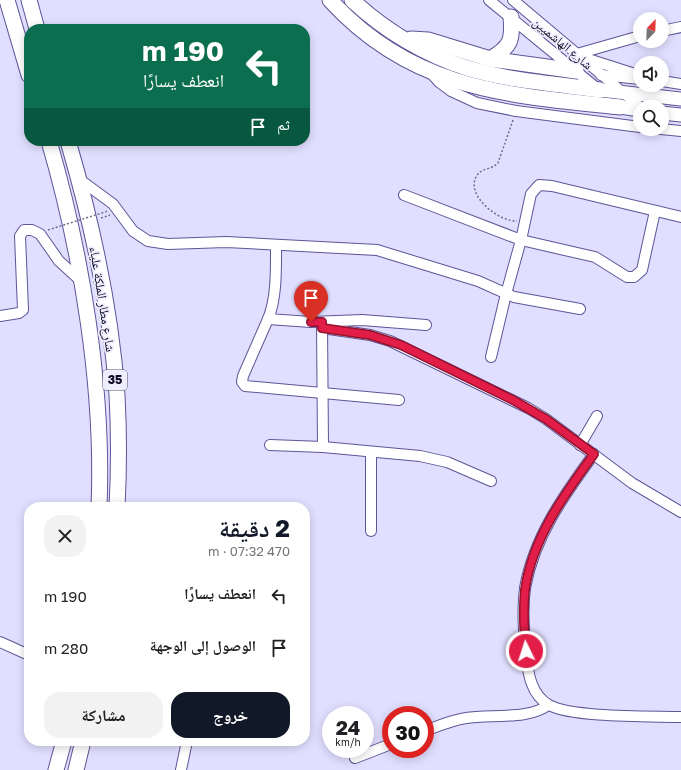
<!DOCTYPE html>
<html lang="ar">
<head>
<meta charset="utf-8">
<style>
  :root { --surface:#fff; --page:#f2f2f2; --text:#202124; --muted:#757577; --accent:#111827 }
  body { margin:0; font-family:"Golos Text","Noto Naskh Arabic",sans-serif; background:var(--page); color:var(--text); direction:rtl; height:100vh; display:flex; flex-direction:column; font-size:15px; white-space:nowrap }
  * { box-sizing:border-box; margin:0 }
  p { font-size:13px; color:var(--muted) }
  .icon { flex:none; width:22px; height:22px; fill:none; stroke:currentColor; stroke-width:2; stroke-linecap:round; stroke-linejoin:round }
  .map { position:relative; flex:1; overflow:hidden; direction:ltr }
  .sheet { position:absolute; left:24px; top:502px; width:286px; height:244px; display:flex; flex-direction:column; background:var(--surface); border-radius:16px; box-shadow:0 2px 10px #0003; direction:rtl }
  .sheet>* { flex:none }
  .guide { position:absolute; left:24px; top:24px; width:286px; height:122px; border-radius:16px; box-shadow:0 2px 10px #0003; direction:rtl; background:#0b6e4f; color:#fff; overflow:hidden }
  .needle { width:26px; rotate:23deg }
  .controls { position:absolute; left:633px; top:12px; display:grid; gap:8px }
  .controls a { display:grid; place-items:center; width:36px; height:36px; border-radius:50%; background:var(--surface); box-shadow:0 2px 10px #0003; font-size:20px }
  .speed { position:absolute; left:322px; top:706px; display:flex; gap:8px; font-size:20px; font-weight:700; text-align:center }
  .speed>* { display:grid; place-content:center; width:52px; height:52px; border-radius:50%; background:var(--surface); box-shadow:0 2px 10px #0003; line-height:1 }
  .speed small { font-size:10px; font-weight:400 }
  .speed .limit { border:6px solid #d22; background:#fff; color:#111 }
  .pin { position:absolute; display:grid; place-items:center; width:34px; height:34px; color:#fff; margin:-41px -17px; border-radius:50% 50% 50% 0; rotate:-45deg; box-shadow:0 0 4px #0007 }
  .pin .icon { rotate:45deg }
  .me { position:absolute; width:44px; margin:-22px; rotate:356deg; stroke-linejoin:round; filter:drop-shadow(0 0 3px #0008) }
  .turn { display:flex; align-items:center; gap:14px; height:84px; padding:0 20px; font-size:18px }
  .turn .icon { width:52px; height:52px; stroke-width:2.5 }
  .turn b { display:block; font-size:28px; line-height:34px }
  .then { display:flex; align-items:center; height:38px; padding:0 20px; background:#0003; gap:8px; font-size:15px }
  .round { display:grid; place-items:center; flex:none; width:42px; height:42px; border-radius:16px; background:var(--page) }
  .headline { display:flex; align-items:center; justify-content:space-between; height:68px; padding:0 20px }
  h1 { font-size:24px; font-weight:700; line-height:30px; color:var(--accent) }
  .cta { display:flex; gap:8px; margin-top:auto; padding:8px 20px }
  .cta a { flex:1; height:46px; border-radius:16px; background:var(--accent); color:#fff; font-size:16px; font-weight:700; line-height:46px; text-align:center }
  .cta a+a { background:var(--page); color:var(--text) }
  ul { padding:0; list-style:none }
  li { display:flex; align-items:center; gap:12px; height:52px; padding:0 20px }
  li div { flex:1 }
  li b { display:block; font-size:15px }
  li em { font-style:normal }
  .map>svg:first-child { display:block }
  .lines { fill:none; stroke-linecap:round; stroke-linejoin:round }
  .minor-casing { stroke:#5e5497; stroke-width:12 }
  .major-casing { stroke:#5e5497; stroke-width:15 }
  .highway-casing { stroke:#5e5497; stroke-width:17 }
  .path { stroke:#706c89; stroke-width:1.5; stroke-dasharray:2 2; stroke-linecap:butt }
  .minor { stroke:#fff; stroke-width:10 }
  .major { stroke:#fff; stroke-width:13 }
  .highway { stroke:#fff; stroke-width:15 }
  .path-bridge { stroke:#706c89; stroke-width:1.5; stroke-dasharray:2 2; stroke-linecap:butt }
  .route-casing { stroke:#92132f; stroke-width:10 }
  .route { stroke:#e11d48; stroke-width:7 }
  .labels { text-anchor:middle; stroke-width:3.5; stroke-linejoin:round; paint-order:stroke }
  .shield { fill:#efeefe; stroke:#545068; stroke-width:1 }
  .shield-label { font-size:12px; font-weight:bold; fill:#110c27 }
  .street-label { font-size:13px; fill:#110c27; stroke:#efeefe }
</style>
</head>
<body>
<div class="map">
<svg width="681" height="770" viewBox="0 0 681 770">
  <rect width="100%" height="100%" fill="#e1dfff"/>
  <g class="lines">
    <g class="minor-casing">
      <g id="minor">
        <polyline points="489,0 599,90"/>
        <polyline points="513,0 640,107"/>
        <polyline points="662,31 681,27"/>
        <polyline points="577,54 640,36"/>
        <polyline points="585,58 638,75"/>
        <polyline points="430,72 439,82 451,91 477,103 516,111 640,127"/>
        <polyline points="601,75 640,79"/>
        <polyline points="662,81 681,84"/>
        <polyline points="661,129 681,131"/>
        <polyline points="79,179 113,204 133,231 148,241 168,244 226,242 377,250 478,281 514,297 580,309"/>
        <polyline points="404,195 521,240 595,257 627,277 634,277 642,270 655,211"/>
        <path d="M276 245C276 267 277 298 268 319L311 322 362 320 426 325"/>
        <polyline points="0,316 19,313 23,310 20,236 24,230 32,230 40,234 59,261 81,281"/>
        <polyline points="268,319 243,376 242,382 245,386 399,400"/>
        <polyline points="322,322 323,447"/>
        <polyline points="322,328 370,335 390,341 528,408 546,419 632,483 681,512"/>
        <polyline points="491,357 506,294 521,240 531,194 539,185 552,186 681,217"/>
        <polyline points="270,445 323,447 420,456 447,462 491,481"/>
        <polyline points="580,445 597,416"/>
        <path d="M594 454C564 495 534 537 525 588 522 610 524 633 526 655 528 673 531 695 549 705 573 718 651 716 681 717"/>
        <polyline points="371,531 371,453"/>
        <polyline points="0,642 29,655"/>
        <path d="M425 731C438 726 452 720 466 718 489 714 530 720 548 705"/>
        <polyline points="355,758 391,744"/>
        <polyline points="181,770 187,741"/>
      </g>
    </g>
    <g class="major-casing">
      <g id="major">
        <polyline points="600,90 681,99"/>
        <polyline points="620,107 640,110"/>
        <polyline points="662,113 681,115"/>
      </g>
    </g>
    <g class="highway-casing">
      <g id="highway">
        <polyline points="7,0 29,75"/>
        <polyline points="29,0 37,29"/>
        <path d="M330 0C412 90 507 95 620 107"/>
        <path d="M352 0C384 30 425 55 467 68 510 81 556 84 600 90"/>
        <polyline points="411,39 428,40 490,59 576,71"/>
        <path d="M490 59C511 47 513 40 511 17"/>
        <path d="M49 141C82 255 104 388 99 507"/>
        <path d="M68 141C92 223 111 309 117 395 119 432 119 470 117 507"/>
        <polyline points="56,770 64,741"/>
        <polyline points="76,770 83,741"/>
      </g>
    </g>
    <g class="path">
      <path d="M513 120 498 163C492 170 481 167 476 177 466 196 499 222 517 221"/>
      <polyline points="101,218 110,215"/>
    </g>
    <use href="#minor" class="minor"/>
    <use href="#major" class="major"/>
    <use href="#highway" class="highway"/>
    <polyline class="path-bridge" points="48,230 108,211"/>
  </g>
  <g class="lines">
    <g class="route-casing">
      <path id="route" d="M311 322H322V328L370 335 401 345 513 400 546 419 594 454C564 495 532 539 525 590 523 610 524 631 526 651"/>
    </g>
    <use href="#route" class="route"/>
  </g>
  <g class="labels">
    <rect class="shield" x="103" y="370" width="24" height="20" rx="3"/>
    <g class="shield-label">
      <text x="115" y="384">35</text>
    </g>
    <g class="street-label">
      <text transform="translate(563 43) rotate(40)" y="5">شارع الهاشميين</text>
      <text transform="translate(103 299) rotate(81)" y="5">شارع مطار الملكة علياء</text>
    </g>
  </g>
</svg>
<div class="controls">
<a><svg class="needle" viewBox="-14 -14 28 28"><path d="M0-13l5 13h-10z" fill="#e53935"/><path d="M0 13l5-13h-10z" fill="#757577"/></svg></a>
<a><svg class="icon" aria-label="sound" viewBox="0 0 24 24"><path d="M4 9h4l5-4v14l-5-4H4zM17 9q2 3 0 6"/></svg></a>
<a><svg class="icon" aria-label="search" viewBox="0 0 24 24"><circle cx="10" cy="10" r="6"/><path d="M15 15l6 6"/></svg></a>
</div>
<div class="speed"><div>24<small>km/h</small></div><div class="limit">30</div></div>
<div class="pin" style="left:311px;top:322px;background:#d93025"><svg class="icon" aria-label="arrive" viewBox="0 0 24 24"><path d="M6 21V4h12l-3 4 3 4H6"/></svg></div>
<svg class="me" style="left:526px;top:651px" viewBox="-20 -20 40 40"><circle r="17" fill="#e11d48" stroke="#fff" stroke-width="3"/><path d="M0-11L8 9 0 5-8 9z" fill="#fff"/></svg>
<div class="guide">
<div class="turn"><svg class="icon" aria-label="left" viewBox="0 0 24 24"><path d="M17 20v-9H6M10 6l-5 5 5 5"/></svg><div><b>190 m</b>انعطف يسارًا</div></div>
<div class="then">ثم<svg class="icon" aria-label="arrive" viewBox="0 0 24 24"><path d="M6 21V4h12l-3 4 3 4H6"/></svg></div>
</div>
<section class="sheet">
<div class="headline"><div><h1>2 دقيقة</h1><p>470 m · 07:32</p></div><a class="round"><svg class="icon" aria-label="close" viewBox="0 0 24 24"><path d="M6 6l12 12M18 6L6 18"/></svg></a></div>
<ul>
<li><svg class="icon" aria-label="left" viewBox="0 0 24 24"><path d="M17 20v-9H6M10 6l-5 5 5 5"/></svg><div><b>انعطف يسارًا</b></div><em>190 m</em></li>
<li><svg class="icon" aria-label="arrive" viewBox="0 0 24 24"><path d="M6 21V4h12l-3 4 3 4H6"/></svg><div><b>الوصول إلى الوجهة</b></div><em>280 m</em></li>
</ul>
<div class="cta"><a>خروج</a><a>مشاركة</a></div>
</section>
</div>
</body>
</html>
